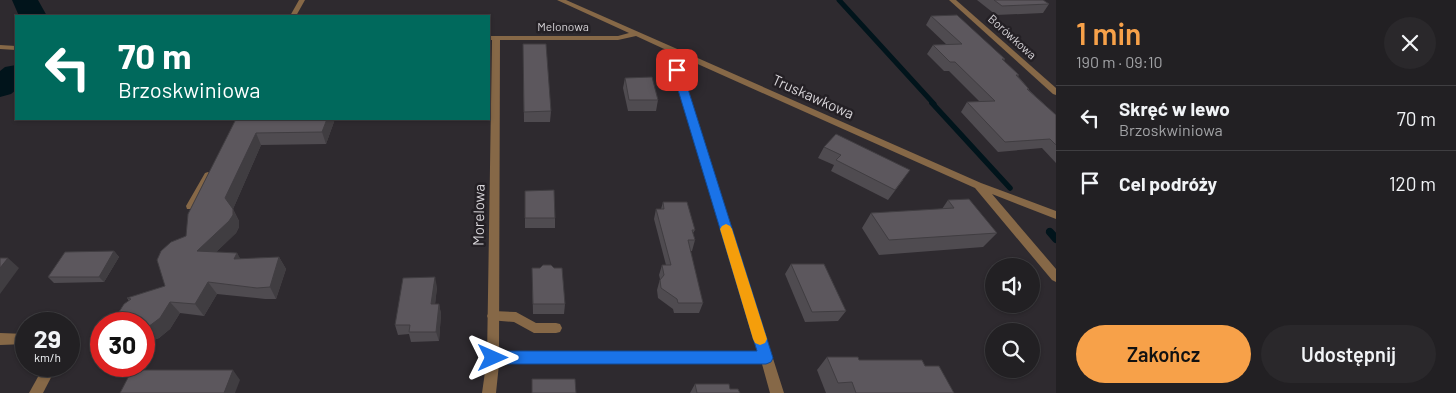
<!DOCTYPE html>
<html lang="pl">
<head>
<meta charset="utf-8">
<style>
  :root { --surface:#222023; --page:#2a282b; --text:#f1f3f6; --muted:#a2a3a6; --line:#3f3e41; --accent:#f7a149 }
  body { margin:0; font-family:Barlow,sans-serif; background:var(--page); color:var(--text); height:100vh; display:flex; flex-direction:column; font-size:19px; white-space:nowrap }
  * { box-sizing:border-box; margin:0 }
  p { font-size:16px; color:var(--muted) }
  .icon { flex:none; width:28px; height:28px; fill:none; stroke:currentColor; stroke-width:2; stroke-linecap:round; stroke-linejoin:round }
  .map { position:relative; flex:1; overflow:hidden }
  .details { display:flex; flex-direction:column; background:var(--surface); width:400px }
  .details>* { flex:none }
  .hud { position:absolute; left:15px; top:15px; width:475px; height:105px; border-radius:0px; box-shadow:0 1px 4px #0004,0 0 0 1px var(--line); background:#00695c; color:#fff; overflow:hidden }
  .controls { position:absolute; left:985px; top:258px; display:grid; gap:10px }
  .controls a { display:grid; place-items:center; width:55px; height:55px; border-radius:50%; background:var(--surface); box-shadow:0 1px 4px #0004,0 0 0 1px var(--line); font-size:25px }
  .speed { position:absolute; left:15px; top:312px; display:flex; gap:10px; font-size:25px; font-weight:700; text-align:center }
  .speed>* { display:grid; place-content:center; width:65px; height:65px; border-radius:50%; background:var(--surface); box-shadow:0 1px 4px #0004,0 0 0 1px var(--line); line-height:1 }
  .speed small { font-size:12px; font-weight:400 }
  .speed .limit { border:8px solid #d22; background:#fff; color:#111 }
  .pin { position:absolute; display:grid; place-items:center; width:42px; height:42px; color:#fff; margin:-21px; border-radius:10px; box-shadow:0 2px 8px #0006 }
  .me { position:absolute; width:55px; margin:-28px; rotate:90deg; stroke-linejoin:round; filter:drop-shadow(0 0 4px #0008) }
  .turn { display:flex; align-items:center; gap:18px; height:105px; padding:0 20px; font-size:22px }
  .turn .icon { width:65px; height:65px; stroke-width:2.5 }
  .turn b { display:block; font-size:35px; line-height:42px }
  .round { display:grid; place-items:center; flex:none; width:52px; height:52px; border-radius:26px; background:var(--page) }
  .summary { display:flex; align-items:center; justify-content:space-between; height:85px; padding:0 20px }
  h1 { font-size:30px; font-weight:600; line-height:38px; color:var(--accent) }
  .primary-button { display:flex; gap:10px; margin-top:auto; padding:10px 20px }
  .primary-button a { flex:1; height:58px; border-radius:30px; background:var(--accent); color:#111; font-size:20px; font-weight:600; line-height:58px; text-align:center }
  .primary-button a+a { background:var(--page); color:var(--text) }
  ul { padding:0; list-style:none }
  li { display:flex; align-items:center; gap:15px; height:65px; padding:0 20px; border-top:1px solid var(--line) }
  li div { flex:1 }
  li b { display:block; font-size:19px }
  li em { font-style:normal }
  main { display:flex; flex:1; min-height:0 }
  .map>svg:first-child { display:block }
  .lines { fill:none; stroke-linecap:round; stroke-linejoin:round }
  .stream-far2 { stroke:#01141b; stroke-width:5 }
  .stream-far1 { stroke:#01141b; stroke-width:5.5 }
  .stream { stroke:#01141b; stroke-width:8 }
  .river { fill:#01141b; fill-rule:evenodd }
  .service { fill:#866847; fill-rule:evenodd }
  .minor { fill:#866847; fill-rule:evenodd }
  .wall { fill:#4f4b50 }
  .shaded-wall { fill:#403d41 }
  .building { fill:#5c575d; stroke:#403d41 }
  .route { fill:#1a73e8; stroke:#114b97 }
  .slow { fill:#f59e0b }
  .labels { text-anchor:middle; stroke-width:5; stroke-linejoin:round; paint-order:stroke }
  .far-street-label { font-size:12px; fill:#d7d4d8; stroke:#242025 }
  .street-label { font-size:15px; fill:#d7d4d8; stroke:#242025 }
</style>
</head>
<body>
<main>
<div class="map">
<svg width="1056" height="393" viewBox="0 0 1056 393">
  <rect width="100%" height="100%" fill="#2e2a2f"/>
  <g class="lines">
    <polyline class="stream-far2" points="839,0 934,104"/>
    <g class="stream-far1">
      <polyline points="932,103 1010,188"/>
      <polyline points="1049,231 1051,233"/>
    </g>
    <polyline class="stream" points="1050,232 1056,239"/>
    <g class="river">
      <polygon points="12,0 38,0 47,16 19,16"/>
      <polygon points="16,65 16,90 11,94 0,97 0,71 5,67"/>
    </g>
    <g class="service">
      <polygon points="299,0 305,0 296,16 290,16"/>
      <polygon points="0,45 16,46 16,50 0,49"/>
      <polygon points="208,172 213,175 196,206 195,209 187,209 186,206 205,173"/>
      <polygon points="493,311 516,312 536,323 556,323 560,324 562,328 560,332 556,333 534,333 514,322 489,320 487,316 489,312"/>
    </g>
    <g class="minor">
      <path d="M557 0H566L981 183 1056 211V219L992 194 1056 269V282L1052 280 975 188 682 57 681 70 784 393H770L762 364H499L496 393H482L487 358 492 40H489V36H618L629 33ZM636 36 675 54 673 70 758 352H499L500 40H618Z"/>
      <polygon points="949,0 956,0 1056,88 1056,95 1053,94"/>
      <polygon points="0,333 26,334 26,344 0,345"/>
      <polygon points="44,366 57,366 43,393 29,393"/>
    </g>
  </g>
  <g class="wall">
    <polygon points="977,0 1043,0 1049,4 1043,13 996,15"/>
    <polygon points="931,16 1005,59 1004,61 1019,75 1018,76 1029,89 1029,90 1056,115 1056,163 1042,148 998,152 961,112 967,102 980,102 949,71 944,71 927,54 933,45 947,45 926,25"/>
    <polygon points="523,44 551,111 550,122 524,122"/>
    <polygon points="625,78 658,100 656,111 628,111 623,88"/>
    <polygon points="236,119 335,119 326,144 261,145 233,209 239,221 239,227 236,233 216,252 237,253 240,259 279,257 286,269 276,299 265,299 217,294 204,316 180,313 170,329 159,338 146,343 144,343 144,324 127,298 165,286"/>
    <polygon points="824,147 903,180 888,200 831,171 834,165 818,158"/>
    <polygon points="525,191 555,218 555,228 525,228"/>
    <polygon points="948,200 997,233 983,247 879,255 862,228 871,213 942,209"/>
    <polygon points="663,202 695,230 693,233 695,240 692,251 690,251 703,303 699,313 674,313 673,309 658,298 657,290 660,279 659,275 662,265 666,265 654,219 656,209 661,209"/>
    <polygon points="114,251 119,257 104,282 54,283 48,277"/>
    <polygon points="791,264 846,311 838,321 805,322 785,274"/>
    <polygon points="532,268 540,268 565,304 564,314 533,314"/>
    <polygon points="437,287 435,304 439,304 441,314 439,341 411,342 409,334 398,335 395,325"/>
    <polygon points="827,357 925,366 954,393 826,393 817,370"/>
    <polygon points="695,384 730,389 740,393 690,393"/>
  </g>
  <g class="shaded-wall">
    <polygon points="327,119 335,119 326,144 322,132"/>
    <polygon points="256,133 261,145 233,209 239,221 239,227 236,233 205,263 197,251 225,198"/>
    <polygon points="114,251 119,257 104,282 99,277"/>
    <polygon points="237,253 244,265 234,259"/>
    <polygon points="279,257 286,269 276,299 270,287"/>
    <polygon points="8,258 19,268 0,294 0,268"/>
    <polygon points="435,277 437,287 434,314 431,304"/>
    <polygon points="208,282 217,294 204,316 195,304"/>
    <polygon points="170,302 180,313 170,329 159,338 146,343 144,341 144,329"/>
    <polygon points="439,304 441,314 439,341 436,332"/>
    <polygon points="233,370 240,380 235,393 224,393"/>
  </g>
  <g class="building">
    <polygon points="994,0 1043,0 1049,4 1002,6"/>
    <polygon points="957,15 1005,59 1002,59 1019,75 1016,75 1029,89 1027,89 1056,115 1056,145 1050,139 1005,142 967,102 995,101 955,62 950,62 933,45 962,44 931,16"/>
    <polygon points="523,44 546,44 551,111 524,112"/>
    <polygon points="652,77 658,100 629,100 625,78"/>
    <polygon points="236,119 327,119 322,132 256,133 225,198 233,209 233,215 229,221 197,251 237,253 234,259 279,257 270,287 257,288 208,282 195,304 170,302 160,318 148,327 144,329 144,324 116,324 117,315 124,304 131,299 127,298 165,286 157,260 161,251 171,242 186,236 188,214"/>
    <polygon points="836,134 910,170 895,190 836,160 841,155 824,147"/>
    <polygon points="554,190 555,218 525,218 525,191"/>
    <polygon points="969,199 997,233 889,240 871,213 954,208 948,200"/>
    <polygon points="663,202 687,202 695,230 692,230 695,240 688,240 703,303 678,303 677,299 661,288 660,280 664,275 662,265 671,265 656,209 664,209"/>
    <polygon points="114,251 99,277 48,277 65,252"/>
    <polygon points="0,258 8,258 0,268"/>
    <polygon points="791,264 824,264 846,311 812,312"/>
    <polygon points="543,265 551,265 554,268 562,268 565,304 533,304 532,268 540,268"/>
    <polygon points="435,277 431,304 439,304 436,332 409,332 410,325 395,325 403,278"/>
    <polygon points="827,357 858,357 859,360 922,360 925,366 939,366 954,393 856,393 852,382 838,383"/>
    <polygon points="132,370 233,370 224,393 120,393"/>
    <polygon points="532,379 575,379 576,393 532,393"/>
    <polygon points="695,384 729,384 730,389 738,389 740,393 697,393"/>
  </g>
  <polygon class="route" points="674,68 677,68 682,70 773,358 771,362 766,364 493,364 488,362 486,358 488,353 493,351 757,351 672,70"/>
  <polygon class="slow" points="726,224 730,226 732,229 767,339 765,343 760,345 755,343 753,339 720,229 722,226"/>
  <g class="labels">
    <g class="far-street-label">
      <text x="563" y="31">Melonowa</text>
      <text transform="translate(1012 37) rotate(42)" y="4">Borówkowa</text>
    </g>
    <g class="street-label">
      <text transform="translate(813 97) rotate(24)" y="5">Truskawkowa</text>
      <text transform="translate(479 215) rotate(-89)" y="5">Morelowa</text>
    </g>
  </g>
</svg>
<div class="controls">
<a><svg class="icon" aria-label="sound" viewBox="0 0 24 24"><path d="M4 9h4l5-4v14l-5-4H4zM17 9q2 3 0 6"/></svg></a>
<a><svg class="icon" aria-label="search" viewBox="0 0 24 24"><circle cx="10" cy="10" r="6"/><path d="M15 15l6 6"/></svg></a>
</div>
<div class="speed"><div>29<small>km/h</small></div><div class="limit">30</div></div>
<div class="pin" style="left:677px;top:70px;background:#d93025"><svg class="icon" aria-label="arrive" viewBox="0 0 24 24"><path d="M6 21V4h12l-3 4 3 4H6"/></svg></div>
<svg class="me" style="left:493px;top:358px" viewBox="-20 -20 40 40"><path d="M0-17L14 15 0 8-14 15z" fill="#1a73e8" stroke="#fff" stroke-width="4"/></svg>
<div class="hud">
<div class="turn"><svg class="icon" aria-label="left" viewBox="0 0 24 24"><path d="M17 20v-9H6M10 6l-5 5 5 5"/></svg><div><b>70 m</b>Brzoskwiniowa</div></div>
</div>
</div>
<section class="details">
<div class="summary"><div><h1>1 min</h1><p>190 m · 09:10</p></div><a class="round"><svg class="icon" aria-label="close" viewBox="0 0 24 24"><path d="M6 6l12 12M18 6L6 18"/></svg></a></div>
<ul>
<li><svg class="icon" aria-label="left" viewBox="0 0 24 24"><path d="M17 20v-9H6M10 6l-5 5 5 5"/></svg><div><b>Skręć w lewo</b><p>Brzoskwiniowa</p></div><em>70 m</em></li>
<li><svg class="icon" aria-label="arrive" viewBox="0 0 24 24"><path d="M6 21V4h12l-3 4 3 4H6"/></svg><div><b>Cel podróży</b></div><em>120 m</em></li>
</ul>
<div class="primary-button"><a>Zakończ</a><a>Udostępnij</a></div>
</section>
</main>
</body>
</html>
